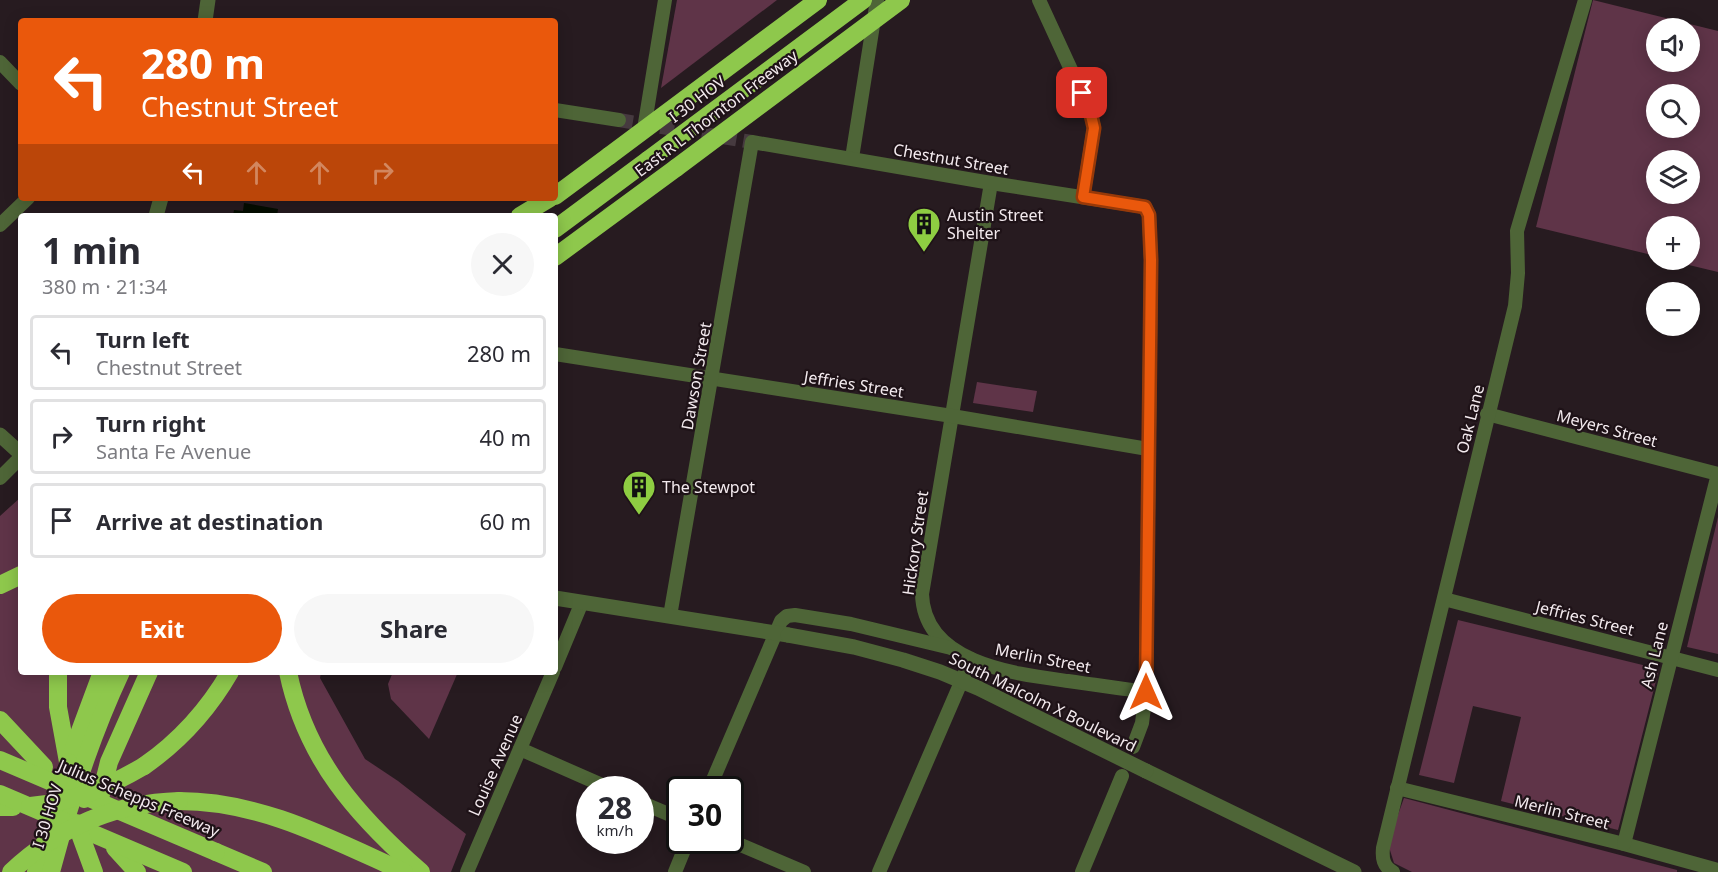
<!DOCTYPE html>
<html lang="en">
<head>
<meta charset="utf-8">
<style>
  :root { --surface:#fff; --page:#f7f7f7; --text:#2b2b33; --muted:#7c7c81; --line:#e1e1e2; --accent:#ea580c }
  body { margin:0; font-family:"Noto Sans",sans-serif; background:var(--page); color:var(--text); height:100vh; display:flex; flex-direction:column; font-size:22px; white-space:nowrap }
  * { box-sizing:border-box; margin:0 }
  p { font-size:20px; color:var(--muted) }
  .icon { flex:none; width:33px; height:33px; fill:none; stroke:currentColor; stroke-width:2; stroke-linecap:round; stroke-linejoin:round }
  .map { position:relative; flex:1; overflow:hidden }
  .sheet { position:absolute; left:18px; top:213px; width:540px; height:462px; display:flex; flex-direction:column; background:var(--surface); border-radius:6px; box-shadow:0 3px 15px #0003 }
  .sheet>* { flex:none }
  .top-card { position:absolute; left:18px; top:18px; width:540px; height:183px; border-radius:6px; box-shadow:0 3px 15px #0003; background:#ea580c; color:#fff; overflow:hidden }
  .buttons { position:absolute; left:1646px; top:18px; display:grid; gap:12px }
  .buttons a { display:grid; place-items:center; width:54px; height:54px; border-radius:50%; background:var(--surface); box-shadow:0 3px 15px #0003; font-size:30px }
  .speed { position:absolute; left:576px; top:776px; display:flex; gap:12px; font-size:30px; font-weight:700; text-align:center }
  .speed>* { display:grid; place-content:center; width:78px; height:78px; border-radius:50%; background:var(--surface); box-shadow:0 3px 15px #0003; line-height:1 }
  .speed small { font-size:15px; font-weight:400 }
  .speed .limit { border:3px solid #111; border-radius:9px; background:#fff; color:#111 }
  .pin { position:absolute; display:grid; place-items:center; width:51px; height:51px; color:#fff; margin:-26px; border-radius:12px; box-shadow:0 3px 9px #0006 }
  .me { position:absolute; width:66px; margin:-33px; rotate:0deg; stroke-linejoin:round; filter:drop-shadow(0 0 4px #0008) }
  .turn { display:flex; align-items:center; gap:21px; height:126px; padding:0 24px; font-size:27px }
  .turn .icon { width:78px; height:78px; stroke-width:2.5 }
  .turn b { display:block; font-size:42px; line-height:51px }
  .lanes { display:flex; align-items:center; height:57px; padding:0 24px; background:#0003; justify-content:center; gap:30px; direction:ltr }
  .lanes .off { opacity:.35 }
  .round { display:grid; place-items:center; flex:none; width:63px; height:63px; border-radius:32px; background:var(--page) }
  .summary { display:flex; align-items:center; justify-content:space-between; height:102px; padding:0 24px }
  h1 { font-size:36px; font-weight:700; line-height:45px }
  .button { display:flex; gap:12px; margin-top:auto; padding:12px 24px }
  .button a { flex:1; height:69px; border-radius:36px; background:var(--accent); color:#fff; font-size:24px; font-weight:700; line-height:69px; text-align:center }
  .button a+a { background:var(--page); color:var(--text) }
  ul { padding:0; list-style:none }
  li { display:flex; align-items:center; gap:18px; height:75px; margin:0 12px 9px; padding:0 12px; border:3px solid var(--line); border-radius:6px }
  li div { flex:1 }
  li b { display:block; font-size:22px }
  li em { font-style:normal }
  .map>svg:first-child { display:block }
  .green { fill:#5f3448; fill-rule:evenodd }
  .water { fill:#050e00 }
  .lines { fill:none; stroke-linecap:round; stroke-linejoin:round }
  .minor-tunnel { stroke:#463a3f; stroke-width:14; stroke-dasharray:14 7; stroke-linecap:butt }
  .minor { stroke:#4e6537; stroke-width:14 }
  .tertiary { stroke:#4e6537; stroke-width:15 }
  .motorway { stroke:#8ec84c; stroke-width:18 }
  .tertiary-bridge { stroke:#4e6537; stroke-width:15 }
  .motorway-bridge { stroke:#8ec84c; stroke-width:18 }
  .route-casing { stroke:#983908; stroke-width:15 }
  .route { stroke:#ea580c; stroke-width:10 }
  .labels { text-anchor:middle; stroke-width:4.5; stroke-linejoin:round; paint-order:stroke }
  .street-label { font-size:16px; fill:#f3eaee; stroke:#1e1217 }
  .poi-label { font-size:16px; fill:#f3eaee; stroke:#1e1217; text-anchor:start }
</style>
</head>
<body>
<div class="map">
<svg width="1718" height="872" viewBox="0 0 1718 872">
  <rect width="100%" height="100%" fill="#271b20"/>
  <g class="green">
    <polygon points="677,0 777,0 661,88"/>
    <path d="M1593 0 1718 31V272L1668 260H1689V226H1656V256L1536 227ZM1689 28V62H1656V28ZM1656 94H1689V128H1656ZM1656 160H1689V194H1656Z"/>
    <polygon points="977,382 1037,391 1033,412 973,403"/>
    <polygon points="21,497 21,672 321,672 320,678 365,759 398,781 466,834 451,872 0,872 0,516"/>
    <polygon points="1718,517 1718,654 1687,647"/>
    <polygon points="1458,620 1659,669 1618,830 1501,801 1521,717 1473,706 1454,783 1419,775"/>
    <polygon points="393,672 458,672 429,739 391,699 388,684"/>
    <polygon points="1404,798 1677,870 1677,872 1412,872 1394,863 1389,847 1395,823"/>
  </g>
  <polygon class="water" points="244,203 278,209 277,216 233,216 234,210 243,211"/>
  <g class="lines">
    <polyline class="minor-tunnel" points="619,120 752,142"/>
    <g class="minor">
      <polyline points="1039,0 1090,111 1094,127 1083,197"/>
      <polyline points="0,62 21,84"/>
      <polyline points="555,110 619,120"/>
      <polyline points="645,123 665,0"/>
      <polyline points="852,158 877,0"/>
      <path d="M991 183 922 594C924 664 1016 674 1068 681 1094 685 1120 688 1146 692"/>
      <polyline points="0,225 28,198"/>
      <polyline points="555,354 952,416 1148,449"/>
      <polyline points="1487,414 1718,474"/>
      <polyline points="0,478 21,457"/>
      <polyline points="1444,599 1718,670"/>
      <polyline points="670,616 752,142 991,183 1145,207 1149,215 1151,260 1146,692 1142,723 1133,747"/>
      <polyline points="555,667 582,602"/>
      <polyline points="520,749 611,789"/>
      <polyline points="1397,788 1624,844 1718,870"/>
      <polyline points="709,789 781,621 787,616 795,615 851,624 951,648"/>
      <polyline points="640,802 680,819"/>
      <polyline points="729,840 804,872"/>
      <polyline points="1624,844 1718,474"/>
      <polyline points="467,872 553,672"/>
      <polyline points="675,872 688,840"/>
      <polyline points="879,872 971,659"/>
      <polyline points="1082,872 1122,776"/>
      <path d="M1393 872C1383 866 1382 858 1383 848L1515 306 1518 273 1517 231 1585 0"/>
    </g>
    <g class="tertiary">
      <polyline points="205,21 208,0"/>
      <polyline points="156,216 161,198"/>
      <polyline points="0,435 21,454"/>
      <polyline points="555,598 788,635"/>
      <polyline points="1146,771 1354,872"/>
    </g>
    <g class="motorway">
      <polyline points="555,196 609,156"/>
      <polyline points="520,216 550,198"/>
      <polyline points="555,229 648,160"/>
      <polyline points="555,257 676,168"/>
      <polyline points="0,585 21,575"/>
      <polyline points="58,672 58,707 68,762"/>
      <path d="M288 672C306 759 357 816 421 872"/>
      <polyline points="0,720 44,767"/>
      <path d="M144 766C180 741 208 710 230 672"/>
      <polyline points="100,798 109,762 149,672"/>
      <path d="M179 801C261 801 331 839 404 872"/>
      <polyline points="0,807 13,807"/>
      <polyline points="115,848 137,872"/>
      <polyline points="216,852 263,872"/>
      <polyline points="36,872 76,742 102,672"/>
      <path d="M51 872C69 804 91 736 121 672"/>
    </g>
    <polyline class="tertiary-bridge" points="788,635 854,647 903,660 940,672 978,688 1146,771"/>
    <g class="motorway-bridge">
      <polyline points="609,156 818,0"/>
      <polyline points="648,160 863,0"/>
      <polyline points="676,168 901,0"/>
      <polyline points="0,760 216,852"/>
      <polyline points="68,762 84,799"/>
      <polyline points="0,794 183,872"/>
      <path d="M30 806C72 803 108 787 144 766"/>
      <polyline points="76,823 94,872"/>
      <path d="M11 872C58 828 115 803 179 801"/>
    </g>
  </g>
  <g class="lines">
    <g class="route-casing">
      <polyline id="route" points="1082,93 1090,111 1094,128 1083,197 1145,207 1149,215 1151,260 1146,692"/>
    </g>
    <use href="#route" class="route"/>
  </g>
  <defs>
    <g id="building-pin" transform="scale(1.725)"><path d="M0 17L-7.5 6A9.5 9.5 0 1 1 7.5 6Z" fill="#8ecd42" stroke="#1e1217"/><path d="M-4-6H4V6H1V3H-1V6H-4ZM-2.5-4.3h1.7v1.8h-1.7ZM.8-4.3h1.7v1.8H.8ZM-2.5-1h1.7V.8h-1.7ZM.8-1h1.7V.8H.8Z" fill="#111"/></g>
  </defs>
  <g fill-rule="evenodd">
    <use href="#building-pin" x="924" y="224"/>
    <use href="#building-pin" x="639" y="487"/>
  </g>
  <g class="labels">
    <g class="street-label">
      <text transform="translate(697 99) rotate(-37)" y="6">I 30 HOV</text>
      <text transform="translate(716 113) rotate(-37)" y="6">East R L Thornton Freeway</text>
      <text transform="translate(951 159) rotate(10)" y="6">Chestnut Street</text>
      <text transform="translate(696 376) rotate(-80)" y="6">Dawson Street</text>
      <text transform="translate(854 384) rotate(9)" y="6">Jeffries Street</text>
      <text transform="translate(1470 419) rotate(-76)" y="6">Oak Lane</text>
      <text transform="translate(1607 428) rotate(15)" y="6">Meyers Street</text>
      <text transform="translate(915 543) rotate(-82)" y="6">Hickory Street</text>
      <text transform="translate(1585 618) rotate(14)" y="6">Jeffries Street</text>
      <text transform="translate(1654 655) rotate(-76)" y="6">Ash Lane</text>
      <text transform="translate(1043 658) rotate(11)" y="6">Merlin Street</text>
      <text transform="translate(1043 702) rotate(26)" y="6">South Malcolm X Boulevard</text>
      <text transform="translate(495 765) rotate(-66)" y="6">Louise Avenue</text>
      <text transform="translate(139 798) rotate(23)" y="6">Julius Schepps Freeway</text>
      <text transform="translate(1562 812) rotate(14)" y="6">Merlin Street</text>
      <text transform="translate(47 816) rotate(-73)" y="6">I 30 HOV</text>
    </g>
    <g class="poi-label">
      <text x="947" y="221">Austin Street<tspan x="947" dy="18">Shelter</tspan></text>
      <text x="662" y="493">The Stewpot</text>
    </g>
  </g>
</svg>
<div class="buttons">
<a><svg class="icon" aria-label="sound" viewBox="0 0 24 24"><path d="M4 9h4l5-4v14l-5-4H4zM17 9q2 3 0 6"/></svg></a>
<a><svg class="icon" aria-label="search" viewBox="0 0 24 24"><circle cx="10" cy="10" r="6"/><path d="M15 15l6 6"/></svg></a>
<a><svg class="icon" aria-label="layers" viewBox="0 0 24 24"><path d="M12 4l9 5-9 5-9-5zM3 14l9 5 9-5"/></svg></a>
<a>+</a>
<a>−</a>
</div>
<div class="speed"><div>28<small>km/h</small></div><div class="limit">30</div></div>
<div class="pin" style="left:1082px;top:93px;background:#d93025"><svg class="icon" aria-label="arrive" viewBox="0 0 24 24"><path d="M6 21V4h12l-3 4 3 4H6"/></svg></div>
<svg class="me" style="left:1146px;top:692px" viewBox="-20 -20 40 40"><path d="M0-17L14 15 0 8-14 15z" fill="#ea580c" stroke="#fff" stroke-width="4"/></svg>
<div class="top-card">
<div class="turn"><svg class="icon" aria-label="left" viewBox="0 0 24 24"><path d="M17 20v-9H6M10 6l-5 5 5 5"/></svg><div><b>280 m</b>Chestnut Street</div></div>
<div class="lanes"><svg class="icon" aria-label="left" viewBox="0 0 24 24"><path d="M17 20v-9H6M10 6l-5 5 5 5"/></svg><svg class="icon off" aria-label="ahead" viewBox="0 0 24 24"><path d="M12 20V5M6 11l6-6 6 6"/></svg><svg class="icon off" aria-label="ahead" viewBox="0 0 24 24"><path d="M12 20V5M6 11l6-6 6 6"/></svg><svg class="icon off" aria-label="right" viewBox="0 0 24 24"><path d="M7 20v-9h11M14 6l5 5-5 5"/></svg></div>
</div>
<section class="sheet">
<div class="summary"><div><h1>1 min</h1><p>380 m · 21:34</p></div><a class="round"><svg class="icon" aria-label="close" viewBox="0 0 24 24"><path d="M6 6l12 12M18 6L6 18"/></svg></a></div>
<ul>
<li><svg class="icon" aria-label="left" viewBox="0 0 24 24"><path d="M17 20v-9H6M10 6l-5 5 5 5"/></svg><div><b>Turn left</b><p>Chestnut Street</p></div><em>280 m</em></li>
<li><svg class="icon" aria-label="right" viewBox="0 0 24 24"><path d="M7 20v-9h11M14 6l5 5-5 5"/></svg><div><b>Turn right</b><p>Santa Fe Avenue</p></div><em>40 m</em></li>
<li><svg class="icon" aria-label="arrive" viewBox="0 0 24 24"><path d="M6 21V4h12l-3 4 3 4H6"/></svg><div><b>Arrive at destination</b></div><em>60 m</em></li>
</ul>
<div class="button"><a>Exit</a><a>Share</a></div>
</section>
</div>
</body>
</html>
